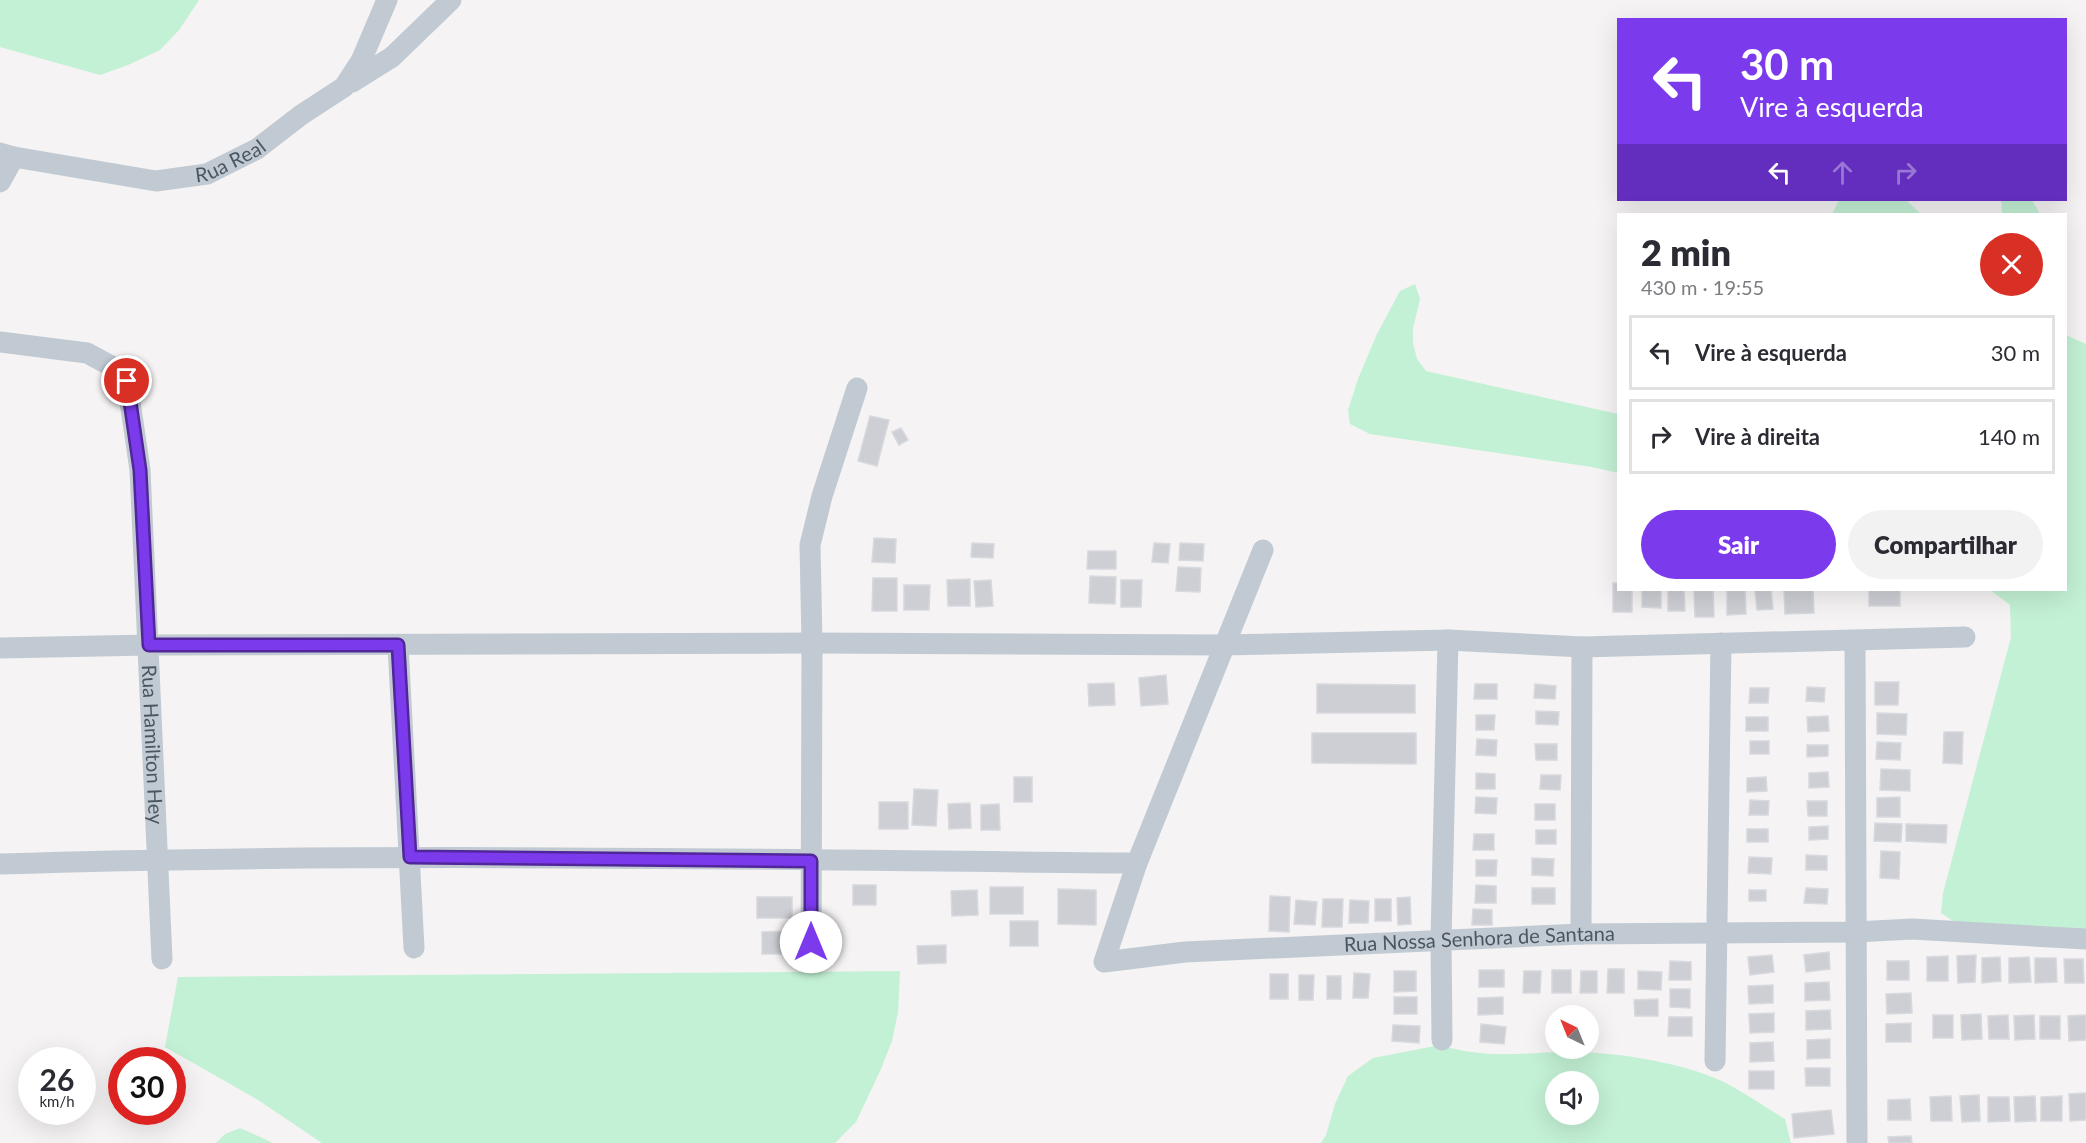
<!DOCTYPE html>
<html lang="pt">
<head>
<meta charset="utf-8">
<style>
  :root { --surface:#fff; --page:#f2f2f3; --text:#2b2b33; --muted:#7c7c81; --line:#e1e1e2; --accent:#7c3aed }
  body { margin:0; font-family:Lato,sans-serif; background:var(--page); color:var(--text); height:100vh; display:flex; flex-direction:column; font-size:22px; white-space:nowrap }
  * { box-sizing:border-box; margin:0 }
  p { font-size:20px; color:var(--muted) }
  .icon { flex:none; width:33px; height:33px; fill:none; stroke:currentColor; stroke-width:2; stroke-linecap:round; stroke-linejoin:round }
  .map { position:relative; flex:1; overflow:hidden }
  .details { position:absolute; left:1617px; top:213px; width:450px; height:378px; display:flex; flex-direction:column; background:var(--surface); border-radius:0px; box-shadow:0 6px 24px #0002 }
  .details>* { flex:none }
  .hud { position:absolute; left:1617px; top:18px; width:450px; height:183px; border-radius:0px; box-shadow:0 6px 24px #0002; background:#7c3aed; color:#fff; overflow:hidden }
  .needle { width:39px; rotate:317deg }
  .buttons { position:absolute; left:1545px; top:1005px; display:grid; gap:12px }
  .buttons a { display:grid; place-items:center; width:54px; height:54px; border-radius:50%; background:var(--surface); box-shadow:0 6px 24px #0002; font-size:30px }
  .speed { position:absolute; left:18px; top:1047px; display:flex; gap:12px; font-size:30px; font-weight:700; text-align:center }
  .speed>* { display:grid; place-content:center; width:78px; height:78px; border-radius:50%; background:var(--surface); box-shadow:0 6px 24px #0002; line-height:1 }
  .speed small { font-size:15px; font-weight:400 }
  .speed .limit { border:9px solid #d22; background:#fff; color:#111 }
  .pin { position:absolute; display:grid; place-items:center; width:51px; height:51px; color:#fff; margin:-26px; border:3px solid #fff; border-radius:50%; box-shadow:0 2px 6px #0007 }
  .me { position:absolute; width:66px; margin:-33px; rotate:0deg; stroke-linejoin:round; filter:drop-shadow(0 0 4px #0008) }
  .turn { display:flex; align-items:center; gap:21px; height:126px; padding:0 24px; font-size:27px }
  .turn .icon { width:78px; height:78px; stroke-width:2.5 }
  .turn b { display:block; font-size:42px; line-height:51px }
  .lanes { display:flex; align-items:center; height:57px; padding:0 24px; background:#0003; justify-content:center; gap:30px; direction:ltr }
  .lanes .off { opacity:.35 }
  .round { display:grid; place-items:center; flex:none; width:63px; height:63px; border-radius:32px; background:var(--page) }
  .overview { display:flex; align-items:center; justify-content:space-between; height:102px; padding:0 24px }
  h1 { font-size:36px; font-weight:800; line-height:45px }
  .action { display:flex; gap:12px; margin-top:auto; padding:12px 24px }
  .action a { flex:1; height:69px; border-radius:36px; background:var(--accent); color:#fff; font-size:24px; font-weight:800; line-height:69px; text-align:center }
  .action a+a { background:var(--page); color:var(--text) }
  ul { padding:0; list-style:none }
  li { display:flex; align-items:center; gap:18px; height:75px; margin:0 12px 9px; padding:0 12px; border:3px solid var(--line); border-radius:0px }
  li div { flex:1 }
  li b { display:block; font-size:22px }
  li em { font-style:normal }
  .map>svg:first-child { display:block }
  .green { fill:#c3f1d5; fill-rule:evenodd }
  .building { fill:#cdcfd5; stroke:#d7d9de; stroke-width:1.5 }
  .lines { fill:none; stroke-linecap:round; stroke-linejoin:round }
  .minor { stroke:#c1cad2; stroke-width:21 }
  .route-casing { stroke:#51269a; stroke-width:15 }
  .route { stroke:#7c3aed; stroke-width:10 }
  .labels { text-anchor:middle; stroke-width:4.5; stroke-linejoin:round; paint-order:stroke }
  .street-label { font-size:20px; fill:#4a5661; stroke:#fff }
</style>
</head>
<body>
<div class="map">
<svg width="2086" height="1143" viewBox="0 0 2086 1143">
  <rect width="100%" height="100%" fill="#f5f3f3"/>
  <g class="green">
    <polygon points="0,0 199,0 179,30 160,50 128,65 100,75 0,47"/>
    <polygon points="1839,200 1906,200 1921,214 1832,214"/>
    <polygon points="2001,200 2032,200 2040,214 2002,214"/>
    <polygon points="1415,284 1420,299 1413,328 1413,343 1417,359 1426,371 1618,414 1618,473 1592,467 1370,434 1350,424 1348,410 1358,379 1377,334 1400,291"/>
    <polygon points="2066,335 2086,344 2086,931 1959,925 1941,913 1943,893 2011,637 2010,605 1990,590 2066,590"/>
    <polygon points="900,971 898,1012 892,1041 881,1069 856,1122 835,1143 322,1143 258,1100 165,1047 178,977"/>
    <path d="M1440 1045C1451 1048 1461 1051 1472 1052 1504 1057 1536 1052 1568 1052 1613 1051 1686 1063 1726 1083 1746 1094 1765 1107 1785 1119L1791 1143H1321L1326 1135 1335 1104 1348 1076 1373 1058ZM1556 1082H1588V1114H1556Z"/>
    <polygon points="240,1128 269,1141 272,1143 216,1143 225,1134"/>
  </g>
  <g class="building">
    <polygon points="870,416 889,420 877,466 858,461"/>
    <polygon points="901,428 908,440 899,445 892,432"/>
    <polygon points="874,538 896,539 895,563 872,562"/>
    <polygon points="972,543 994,544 993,558 971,557"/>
    <polygon points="1154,543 1170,544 1168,563 1152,562"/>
    <polygon points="1180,543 1204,544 1203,561 1179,560"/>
    <polygon points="1088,551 1116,551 1116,569 1087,569"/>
    <polygon points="1178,567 1201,568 1200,592 1176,591"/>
    <polygon points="1090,576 1116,577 1115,604 1089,603"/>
    <polygon points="873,578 897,578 897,611 872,611"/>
    <polygon points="970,579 970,606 948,606 947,580"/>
    <polygon points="991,580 993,606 976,607 974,581"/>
    <polygon points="1121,580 1142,580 1141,607 1121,607"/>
    <polygon points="1613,583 1618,583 1618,590 1632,590 1632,612 1613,612"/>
    <polygon points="904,585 930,585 929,610 904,610"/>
    <polygon points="1642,590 1661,590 1661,608 1642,607"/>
    <polygon points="1668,590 1684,590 1685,611 1668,611"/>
    <polygon points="1694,590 1713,590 1714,617 1695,617"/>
    <polygon points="1727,590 1745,590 1746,614 1727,615"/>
    <polygon points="1755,590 1771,590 1773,609 1757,610"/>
    <polygon points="1784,590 1813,590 1814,613 1785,614"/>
    <rect x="1869" y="590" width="31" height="16"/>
    <polygon points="1166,675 1168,704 1141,706 1139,678"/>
    <polygon points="1875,682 1899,682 1898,705 1875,705"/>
    <polygon points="1114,683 1115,705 1089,706 1088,684"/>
    <polygon points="1317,684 1415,685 1415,713 1317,713"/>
    <polygon points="1475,684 1497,684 1497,699 1474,699"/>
    <polygon points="1535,684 1556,686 1555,699 1534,698"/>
    <polygon points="1807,687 1825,688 1824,702 1806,701"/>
    <polygon points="1750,688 1769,688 1768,703 1749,703"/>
    <polygon points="1536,711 1559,712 1558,725 1536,724"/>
    <polygon points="1877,713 1907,714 1906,735 1877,734"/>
    <polygon points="1476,715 1495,715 1494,730 1476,730"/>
    <polygon points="1828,716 1829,731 1808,732 1807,717"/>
    <rect x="1746" y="717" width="22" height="14"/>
    <polygon points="1944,732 1963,732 1962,764 1943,763"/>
    <polygon points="1312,733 1416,733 1416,764 1312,763"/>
    <polygon points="1477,739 1497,740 1496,756 1476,755"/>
    <rect x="1750" y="741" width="19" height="13"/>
    <polygon points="1877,742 1901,743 1900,760 1876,759"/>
    <polygon points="1535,744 1557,744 1557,760 1536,760"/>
    <polygon points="1807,745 1828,745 1828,756 1807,757"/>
    <polygon points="1881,769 1910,770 1910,791 1880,790"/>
    <polygon points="1828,772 1829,787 1809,788 1809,773"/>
    <polygon points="1476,773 1495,774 1495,789 1476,789"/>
    <polygon points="1541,775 1561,775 1560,790 1540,789"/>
    <rect x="1014" y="777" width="18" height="25"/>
    <polygon points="1766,777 1767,791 1747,792 1747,778"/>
    <polygon points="914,789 938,790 936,826 912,825"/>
    <polygon points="1476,797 1497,798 1496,814 1475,813"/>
    <polygon points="1900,797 1900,817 1877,817 1877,798"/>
    <polygon points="1750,800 1769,801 1768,815 1749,815"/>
    <polygon points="1807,801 1827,801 1827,816 1808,816"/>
    <rect x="879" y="802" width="29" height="27"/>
    <polygon points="970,803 971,828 949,829 948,804"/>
    <polygon points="999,804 1000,830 981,830 981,805"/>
    <rect x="1535" y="804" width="20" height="16"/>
    <polygon points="1875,823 1902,824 1901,842 1874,841"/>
    <polygon points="1906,824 1947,825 1946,843 1906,841"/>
    <polygon points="1828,826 1828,839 1809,840 1809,827"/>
    <rect x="1747" y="829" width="21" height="13"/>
    <rect x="1536" y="830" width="20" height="14"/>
    <polygon points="1474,834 1494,834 1494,850 1473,850"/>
    <polygon points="1881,851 1900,852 1899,879 1880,878"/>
    <polygon points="1806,855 1827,856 1827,870 1806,870"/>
    <polygon points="1749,857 1772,858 1771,874 1748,873"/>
    <polygon points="1532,858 1554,859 1553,876 1532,875"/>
    <polygon points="1476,860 1497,860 1496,876 1476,876"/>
    <rect x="853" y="885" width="23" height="20"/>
    <polygon points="1476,885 1496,886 1496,903 1475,903"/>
    <rect x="990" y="887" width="33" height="27"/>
    <rect x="1532" y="888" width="23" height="16"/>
    <polygon points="1806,888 1828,889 1827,904 1804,903"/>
    <polygon points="1058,889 1096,890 1096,925 1058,924"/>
    <polygon points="977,890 978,915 952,916 951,891"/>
    <rect x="1749" y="890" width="17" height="11"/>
    <polygon points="1270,896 1290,897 1289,932 1269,931"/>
    <rect x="757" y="897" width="35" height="21"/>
    <polygon points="1410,897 1411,924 1398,925 1397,898"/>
    <polygon points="1323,899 1343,899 1342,927 1322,927"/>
    <rect x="1375" y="899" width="16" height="22"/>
    <polygon points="1296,900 1317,902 1315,925 1294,924"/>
    <polygon points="1350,900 1369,901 1368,923 1349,923"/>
    <polygon points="1473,909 1492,910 1492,925 1472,925"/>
    <rect x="1010" y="921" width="28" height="25"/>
    <polygon points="788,931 788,954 762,954 762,932"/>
    <polygon points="946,945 946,963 918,964 917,946"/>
    <polygon points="1829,952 1830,969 1806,972 1804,955"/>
    <polygon points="1772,955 1774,972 1750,975 1748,957"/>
    <polygon points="1976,955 1975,982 1958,983 1957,956"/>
    <polygon points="1948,956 1948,981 1927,981 1927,957"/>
    <polygon points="2000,957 2001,981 1982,983 1982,958"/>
    <polygon points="2029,957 2031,982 2009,983 2009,958"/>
    <polygon points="2035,958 2056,958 2057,982 2035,983"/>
    <polygon points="2064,959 2083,959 2084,983 2065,983"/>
    <polygon points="1670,961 1691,962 1691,980 1669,980"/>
    <rect x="1887" y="961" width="22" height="19"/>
    <polygon points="1608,969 1624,969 1624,993 1607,993"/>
    <rect x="1479" y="970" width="25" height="17"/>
    <rect x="1552" y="970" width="19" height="23"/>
    <polygon points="1394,971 1416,971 1416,991 1394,992"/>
    <polygon points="1524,971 1541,971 1540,993 1523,993"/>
    <polygon points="1581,971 1597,971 1597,993 1580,993"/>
    <polygon points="1638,971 1662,972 1661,990 1638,989"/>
    <polygon points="1354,973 1370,974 1368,998 1353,998"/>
    <rect x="1270" y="974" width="18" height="25"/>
    <polygon points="1299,975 1314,975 1313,1000 1299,1000"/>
    <rect x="1327" y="976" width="14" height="23"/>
    <polygon points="1829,982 1830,1000 1805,1001 1805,983"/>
    <polygon points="1773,985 1773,1003 1749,1004 1748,986"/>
    <polygon points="1670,989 1690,989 1690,1008 1670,1007"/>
    <polygon points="1911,993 1912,1013 1887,1014 1886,994"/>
    <rect x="1394" y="997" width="23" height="17"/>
    <polygon points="1503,997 1503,1014 1478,1015 1478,998"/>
    <polygon points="1658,999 1658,1016 1635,1016 1634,1000"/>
    <polygon points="1830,1010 1831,1029 1806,1030 1806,1011"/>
    <polygon points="1774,1013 1774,1032 1750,1033 1749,1014"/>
    <polygon points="1981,1014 1982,1039 1962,1040 1961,1015"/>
    <rect x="1933" y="1015" width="20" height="23"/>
    <polygon points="2008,1015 2009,1039 1989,1039 1988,1016"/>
    <polygon points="2034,1015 2035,1039 2015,1040 2014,1016"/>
    <polygon points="2086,1015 2086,1040 2069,1041 2068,1016"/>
    <rect x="2040" y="1016" width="20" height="23"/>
    <polygon points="1669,1017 1692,1017 1692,1036 1668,1036"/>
    <polygon points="1911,1023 1911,1042 1886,1042 1886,1024"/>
    <polygon points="1481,1024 1506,1027 1504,1044 1480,1042"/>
    <polygon points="1393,1025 1420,1026 1419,1043 1392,1041"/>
    <polygon points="1830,1039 1830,1058 1807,1059 1807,1040"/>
    <polygon points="1773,1042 1774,1061 1750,1062 1750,1043"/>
    <polygon points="1805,1068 1830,1068 1830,1086 1806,1086"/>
    <rect x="1749" y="1071" width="25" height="18"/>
    <polygon points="2086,1093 2086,1120 2070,1121 2069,1094"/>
    <polygon points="1979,1095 1980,1121 1962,1122 1960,1096"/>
    <polygon points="1951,1096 1952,1121 1931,1121 1930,1097"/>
    <polygon points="2035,1096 2036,1121 2015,1122 2014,1097"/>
    <polygon points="2062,1096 2062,1121 2041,1121 2041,1097"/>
    <polygon points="1988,1097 2009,1097 2010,1121 1988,1122"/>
    <polygon points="1910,1099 1911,1120 1888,1120 1888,1100"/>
    <polygon points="1831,1110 1834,1134 1794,1138 1792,1114"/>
    <polygon points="1911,1136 1912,1143 1889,1143 1888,1137"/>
  </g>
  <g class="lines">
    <g class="minor">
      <polyline points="352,82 392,57 451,0"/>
      <path id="s1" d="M0 153 14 157 156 181 207 174 257 149 301 115 344 87 361 61 387 0"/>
      <polyline points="0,182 14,157"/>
      <path id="s2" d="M0 342 87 353 117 369 127 381 140 470 162 959"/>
      <path id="s3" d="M1263 550 1137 863 1104 962 1185 952 1581 934 1856 932 1912 929 2086 939"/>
      <polyline points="1855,641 1857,1143"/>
      <polyline points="398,645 414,948"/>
      <polyline points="0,648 149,645 812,643 1223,645 1448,640 1582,647 1965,637"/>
      <path d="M0 864C379 852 758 860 1137 863"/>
      <polyline points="1581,934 1582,647"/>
      <polyline points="811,962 812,643 810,545 822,496 857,388"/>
      <polyline points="1442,1040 1441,940 1448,640"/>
      <polyline points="1715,1061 1721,643"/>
    </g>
  </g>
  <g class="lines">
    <g class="route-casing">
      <polyline id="route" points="127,381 140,470 149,645 398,645 410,857 811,861 811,942"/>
    </g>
    <use href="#route" class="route"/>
  </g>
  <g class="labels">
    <g class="street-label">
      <text dy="7" stroke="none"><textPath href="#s1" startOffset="236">Rua Real</textPath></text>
      <text dy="7" stroke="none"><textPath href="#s2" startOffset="502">Rua Hamilton Hey</textPath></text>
      <text dy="7" stroke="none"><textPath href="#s3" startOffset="818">Rua Nossa Senhora de Santana</textPath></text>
    </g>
  </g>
</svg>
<div class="buttons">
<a><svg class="needle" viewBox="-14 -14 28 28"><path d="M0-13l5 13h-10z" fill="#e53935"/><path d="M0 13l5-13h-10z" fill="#7c7c81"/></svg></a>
<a><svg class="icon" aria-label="sound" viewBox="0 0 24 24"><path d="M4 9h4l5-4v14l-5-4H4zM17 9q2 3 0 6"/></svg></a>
</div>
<div class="speed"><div>26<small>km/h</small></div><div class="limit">30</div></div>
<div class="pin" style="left:127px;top:381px;background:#d93025"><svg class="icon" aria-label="arrive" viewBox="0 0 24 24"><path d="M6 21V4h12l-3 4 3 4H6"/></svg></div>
<svg class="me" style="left:811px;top:942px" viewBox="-20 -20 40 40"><circle r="19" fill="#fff"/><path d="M0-13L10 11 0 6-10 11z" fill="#7c3aed"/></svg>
<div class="hud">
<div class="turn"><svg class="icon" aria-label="left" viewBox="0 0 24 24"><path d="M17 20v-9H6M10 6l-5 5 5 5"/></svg><div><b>30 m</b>Vire à esquerda</div></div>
<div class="lanes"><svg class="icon" aria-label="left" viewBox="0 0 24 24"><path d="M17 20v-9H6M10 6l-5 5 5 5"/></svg><svg class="icon off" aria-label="ahead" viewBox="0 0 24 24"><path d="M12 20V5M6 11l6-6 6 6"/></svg><svg class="icon off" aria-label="right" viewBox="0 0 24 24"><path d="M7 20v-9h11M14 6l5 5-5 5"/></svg></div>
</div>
<section class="details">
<div class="overview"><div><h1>2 min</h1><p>430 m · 19:55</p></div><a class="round" style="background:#d93025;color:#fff"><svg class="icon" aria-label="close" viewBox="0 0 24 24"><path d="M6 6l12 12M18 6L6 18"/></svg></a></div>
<ul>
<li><svg class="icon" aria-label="left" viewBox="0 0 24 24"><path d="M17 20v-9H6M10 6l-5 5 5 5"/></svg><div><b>Vire à esquerda</b></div><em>30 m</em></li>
<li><svg class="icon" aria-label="right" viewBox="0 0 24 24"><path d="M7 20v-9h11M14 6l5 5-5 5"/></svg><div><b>Vire à direita</b></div><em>140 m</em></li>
</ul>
<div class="action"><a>Sair</a><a>Compartilhar</a></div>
</section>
</div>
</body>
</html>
